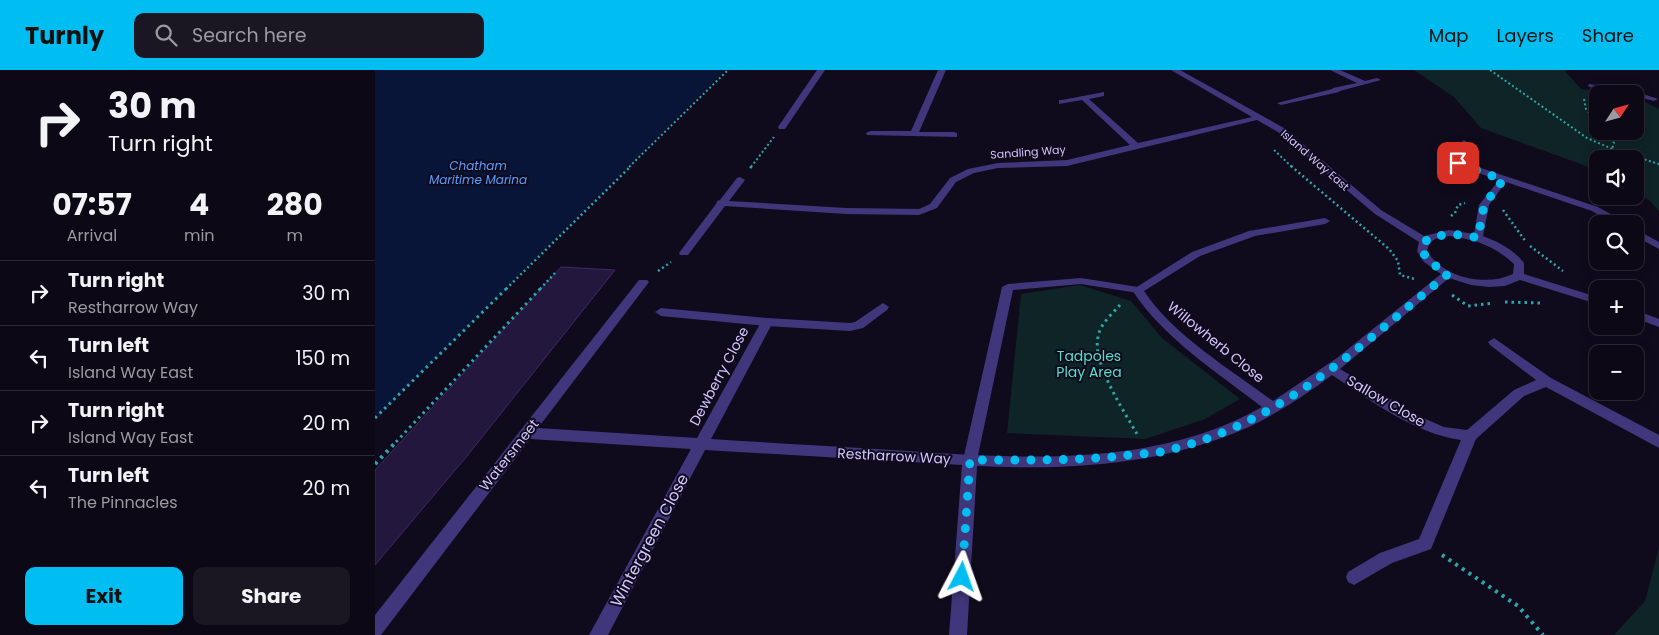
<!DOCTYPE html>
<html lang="en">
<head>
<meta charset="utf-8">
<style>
  :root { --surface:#0c0815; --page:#1a1622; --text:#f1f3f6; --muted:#9a9aa0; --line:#2c2934; --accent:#00bef1 }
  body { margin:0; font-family:Poppins,sans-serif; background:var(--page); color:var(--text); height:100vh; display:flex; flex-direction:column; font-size:19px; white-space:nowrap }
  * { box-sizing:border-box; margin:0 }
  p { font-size:16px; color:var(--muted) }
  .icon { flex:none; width:28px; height:28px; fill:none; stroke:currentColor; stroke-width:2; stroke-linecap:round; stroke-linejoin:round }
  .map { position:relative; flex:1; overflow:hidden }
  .panel { display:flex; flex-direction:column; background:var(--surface); width:375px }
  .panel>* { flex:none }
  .top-card { background:#0c0815; color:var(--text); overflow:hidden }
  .needle { width:32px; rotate:54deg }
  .fabs { position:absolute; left:1214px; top:15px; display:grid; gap:10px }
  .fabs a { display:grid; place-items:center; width:55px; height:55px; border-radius:10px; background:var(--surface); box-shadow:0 2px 12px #0003,0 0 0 1px var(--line); font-size:25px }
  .pin { position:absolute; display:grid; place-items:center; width:42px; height:42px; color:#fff; margin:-21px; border-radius:10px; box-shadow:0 2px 8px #0006 }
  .me { position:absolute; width:55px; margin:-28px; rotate:4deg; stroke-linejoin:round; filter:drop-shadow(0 0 4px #0008) }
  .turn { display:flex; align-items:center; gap:18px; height:105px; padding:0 25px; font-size:22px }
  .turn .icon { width:65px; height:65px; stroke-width:2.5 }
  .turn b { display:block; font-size:35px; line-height:42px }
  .eta { display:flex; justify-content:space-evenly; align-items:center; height:85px; text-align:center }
  .eta b { font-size:30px; font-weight:700; line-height:35px }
  .action { display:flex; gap:10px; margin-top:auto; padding:10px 25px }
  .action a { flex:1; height:58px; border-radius:10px; background:var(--accent); color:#111; font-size:20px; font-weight:700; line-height:58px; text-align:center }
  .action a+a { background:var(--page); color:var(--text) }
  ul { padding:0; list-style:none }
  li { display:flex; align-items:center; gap:15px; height:65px; padding:0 25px; border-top:1px solid var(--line) }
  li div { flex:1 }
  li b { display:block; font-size:19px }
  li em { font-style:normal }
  header { display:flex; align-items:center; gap:30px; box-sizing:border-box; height:70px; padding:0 25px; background:var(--accent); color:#111 }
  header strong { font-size:24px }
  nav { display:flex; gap:28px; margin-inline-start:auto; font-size:18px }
  .search { width:350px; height:45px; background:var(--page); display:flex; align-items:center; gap:12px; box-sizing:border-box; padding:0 18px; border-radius:10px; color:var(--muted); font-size:19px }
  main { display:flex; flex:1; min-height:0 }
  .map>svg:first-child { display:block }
  .green { fill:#0e2426 }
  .water { fill:#081438 }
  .building { fill:#23173d; stroke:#3d2969 }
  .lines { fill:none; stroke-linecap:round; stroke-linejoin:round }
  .path-far3 { stroke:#2ca6ad; stroke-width:2; stroke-dasharray:2 2.5; stroke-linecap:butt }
  .path-far2 { stroke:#2ca6ad; stroke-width:2.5; stroke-dasharray:2 3; stroke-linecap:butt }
  .path-far1 { stroke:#2ca6ad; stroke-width:3; stroke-dasharray:2.5 4; stroke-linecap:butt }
  .path { stroke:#2ca6ad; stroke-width:4; stroke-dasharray:3 5; stroke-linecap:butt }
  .service { fill:#40367b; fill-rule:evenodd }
  .minor { fill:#40367b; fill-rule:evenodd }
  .route { stroke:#00bef1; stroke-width:9; stroke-dasharray:0 16.2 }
  .labels { text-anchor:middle; stroke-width:4; stroke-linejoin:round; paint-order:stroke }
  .far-street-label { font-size:11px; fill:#d3c6ff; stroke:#100b1c }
  .far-water-label { font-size:12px; font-style:italic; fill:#559dff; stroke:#100b1c }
  .street-label { font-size:14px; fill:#d3c6ff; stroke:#100b1c }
  .park-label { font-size:14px; fill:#54decb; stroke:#100b1c }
  .near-street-label { font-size:16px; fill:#d3c6ff; stroke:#100b1c }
</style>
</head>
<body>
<header>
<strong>Turnly</strong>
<div class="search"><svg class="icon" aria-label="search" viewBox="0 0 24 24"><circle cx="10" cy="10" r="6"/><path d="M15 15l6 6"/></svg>Search here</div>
<nav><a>Map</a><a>Layers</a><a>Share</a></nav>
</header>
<main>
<section class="panel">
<div class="top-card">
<div class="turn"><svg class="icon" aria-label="right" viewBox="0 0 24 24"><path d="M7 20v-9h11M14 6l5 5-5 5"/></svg><div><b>30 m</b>Turn right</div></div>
</div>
<div class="eta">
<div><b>07:57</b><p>Arrival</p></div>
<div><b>4</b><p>min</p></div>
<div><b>280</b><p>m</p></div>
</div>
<ul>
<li><svg class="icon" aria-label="right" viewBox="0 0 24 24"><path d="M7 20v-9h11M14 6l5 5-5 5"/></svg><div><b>Turn right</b><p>Restharrow Way</p></div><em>30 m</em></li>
<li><svg class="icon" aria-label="left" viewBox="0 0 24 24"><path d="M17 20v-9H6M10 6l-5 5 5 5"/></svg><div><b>Turn left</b><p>Island Way East</p></div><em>150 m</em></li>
<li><svg class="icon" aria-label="right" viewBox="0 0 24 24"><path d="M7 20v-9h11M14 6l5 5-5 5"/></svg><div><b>Turn right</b><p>Island Way East</p></div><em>20 m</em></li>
<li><svg class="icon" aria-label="left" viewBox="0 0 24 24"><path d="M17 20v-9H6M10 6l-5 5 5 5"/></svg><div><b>Turn left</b><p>The Pinnacles</p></div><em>20 m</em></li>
</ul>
<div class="action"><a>Exit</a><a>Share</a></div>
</section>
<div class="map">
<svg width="1284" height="565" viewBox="0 0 1284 565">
  <rect width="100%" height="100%" fill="#100b1c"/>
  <g class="green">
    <polygon points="1039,0 1189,0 1206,19 1248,24 1222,24 1222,61 1260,61 1260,27 1284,39 1284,141 1274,130 1260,122 1260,89 1222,89 1222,100 1106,58 1079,27"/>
    <polygon points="705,215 756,231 787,268 865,329 830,349 770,369 632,363 646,224"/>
    <polygon points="1284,478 1284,565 1239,565 1270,531"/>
  </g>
  <polygon class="water" points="0,0 350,0 0,350"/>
  <polygon class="building" points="186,197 240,200 92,386 0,495 0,400"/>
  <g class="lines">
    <g class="path-far3">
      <polyline points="1115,0 1212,68 1242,81 1284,94"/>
      <polyline points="1209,29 1211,39 1222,52"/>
      <polyline points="1230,61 1239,73 1237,79"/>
      <polyline points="899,80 917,97"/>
      <polyline points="254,97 353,0"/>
      <polyline points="376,97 399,67"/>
    </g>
    <g class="path-far2">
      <polyline points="916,96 1014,179 1023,191 1025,205 1040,209"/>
      <polyline points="375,98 377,96"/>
      <polyline points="1128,140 1151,172"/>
      <polyline points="1076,146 1080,143 1083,135 1090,133"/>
      <polyline points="1155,176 1188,201"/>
      <polyline points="283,201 296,192"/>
      <polyline points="131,219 256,96"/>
      <polyline points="165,219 180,203"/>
    </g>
    <g class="path-far1">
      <polyline points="1077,225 1093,236 1119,233"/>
      <polyline points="1130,232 1166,233"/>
      <path d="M745 235C737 244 725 254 723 267 717 293 749 341 762 364"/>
      <polyline points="0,348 132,218"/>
      <polyline points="21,372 166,218"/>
    </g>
    <g class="path">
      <polyline points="0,394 22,371"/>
      <polyline points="1067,485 1143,536 1168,565"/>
    </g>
    <g class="service">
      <polygon points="961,18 965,20 964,22 906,35 902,33"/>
      <polygon points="706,208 763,217 769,220 763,223 706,214 638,220 602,390 600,394 595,396 590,394 588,390 627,217 633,214"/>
      <polygon points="508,233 514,237 512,240 488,258 475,261 392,256 286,246 280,242 286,238 392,248 475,253 480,252"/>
    </g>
    <g class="minor">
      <polygon points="442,0 450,0 410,59 404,59 403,57"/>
      <polygon points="563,0 571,0 544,62 579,62 582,63 582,67 492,65 491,63 495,61 536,61"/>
      <path d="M796 0H805L909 58 1006 140 1049 166 1074 160 1099 164 1104 135 1124 110 1080 95 1079 93 1085 73 1089 70 1093 73 1088 92 1223 137 1250 152 1251 154H1238L1217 141 1131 112 1114 135 1108 166C1124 172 1139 180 1149 193V204L1222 227V234L1145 210 1130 216 1114 217 1096 215 1074 208 965 299 1046 347 1069 357 1092 360 1139 320 1161 310 1115 275 1113 272 1119 268 1176 308 1284 365V378L1171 317 1149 326 1101 369 1056 479 1017 493 979 515 973 512 971 507 973 502 1005 483 1044 469 1086 370C1038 363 997 331 957 305 925 329 890 352 852 366 772 396 687 400 602 396L592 565H574L587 395 330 380 233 565H214L316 379 155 369 6 565H0V545L264 210H272L274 212 163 358 322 368 386 252 392 248 398 252 336 369C396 373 457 376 517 380 640 388 776 400 887 337 842 302 789 269 757 220L817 182 874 161 950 148 955 151 950 154 880 166 825 186 769 221C798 265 856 300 898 331L962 288 1066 204 1049 192 1042 181 1044 172 1000 144 903 62 882 50 692 96 623 98 599 103 581 112 562 138 544 145 471 144 350 136 313 185H305L304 183 341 134 342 131 345 130 362 108 365 107 370 110 354 131 471 138 544 139 555 134 575 108 593 99 623 93 692 90 755 75 707 30 684 34V30H687L729 22V26L714 29 763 73 877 47ZM1074 166C1099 169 1120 176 1139 194L1138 204C1111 217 1068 208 1052 181 1055 168 1062 168 1074 166Z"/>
      <polygon points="955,0 965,0 990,11 1002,8 1006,10 961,22 957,20 958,18 982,13"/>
      <polygon points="1214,14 1256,20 1283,29 1279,31 1260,26 1260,24 1217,18 1213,16"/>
      <polygon points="1260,159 1284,172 1284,179 1260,166"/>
      <polygon points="1260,240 1284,249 1284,257 1260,248"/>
    </g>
  </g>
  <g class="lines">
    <path class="route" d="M587 507 595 390C646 390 696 391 747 386 759 384 773 384 785 382 903 357 983 277 1073 204 1017 171 1064 158 1103 168L1109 135 1128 110 1083 93"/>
  </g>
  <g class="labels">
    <g class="far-street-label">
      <text transform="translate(653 82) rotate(-4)" y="4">Sandling Way</text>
      <text transform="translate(940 90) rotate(41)" y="4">Island Way East</text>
    </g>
    <g class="far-water-label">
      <text x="103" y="100">Chatham<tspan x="103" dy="14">Maritime Marina</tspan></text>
    </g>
    <g class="street-label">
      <text transform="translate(841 272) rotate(39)" y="5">Willowherb Close</text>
      <text transform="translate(344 306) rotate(-62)" y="5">Dewberry Close</text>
      <text transform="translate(1011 331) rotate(30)" y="5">Sallow Close</text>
      <text transform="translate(134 385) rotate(-52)" y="5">Watersmeet</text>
      <text transform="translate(519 386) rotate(3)" y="5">Restharrow Way</text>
    </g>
    <g class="park-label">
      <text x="714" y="291">Tadpoles<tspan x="714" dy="16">Play Area</tspan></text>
    </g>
    <g class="near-street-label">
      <text transform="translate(274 470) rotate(-62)" y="6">Wintergreen Close</text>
    </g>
  </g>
</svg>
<div class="fabs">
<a><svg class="needle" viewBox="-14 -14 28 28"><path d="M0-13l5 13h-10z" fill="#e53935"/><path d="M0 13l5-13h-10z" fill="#9a9aa0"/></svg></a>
<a><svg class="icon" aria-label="sound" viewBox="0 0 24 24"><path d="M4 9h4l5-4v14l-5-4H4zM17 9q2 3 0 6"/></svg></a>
<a><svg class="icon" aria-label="search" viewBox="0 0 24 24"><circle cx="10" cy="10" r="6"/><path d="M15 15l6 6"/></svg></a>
<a>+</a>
<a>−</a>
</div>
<div class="pin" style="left:1083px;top:93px;background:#d93025"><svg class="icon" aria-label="arrive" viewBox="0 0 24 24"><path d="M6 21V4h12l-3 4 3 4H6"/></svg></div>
<svg class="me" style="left:587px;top:507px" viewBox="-20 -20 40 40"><path d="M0-17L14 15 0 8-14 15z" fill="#00bef1" stroke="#fff" stroke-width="4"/></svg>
</div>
</main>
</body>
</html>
